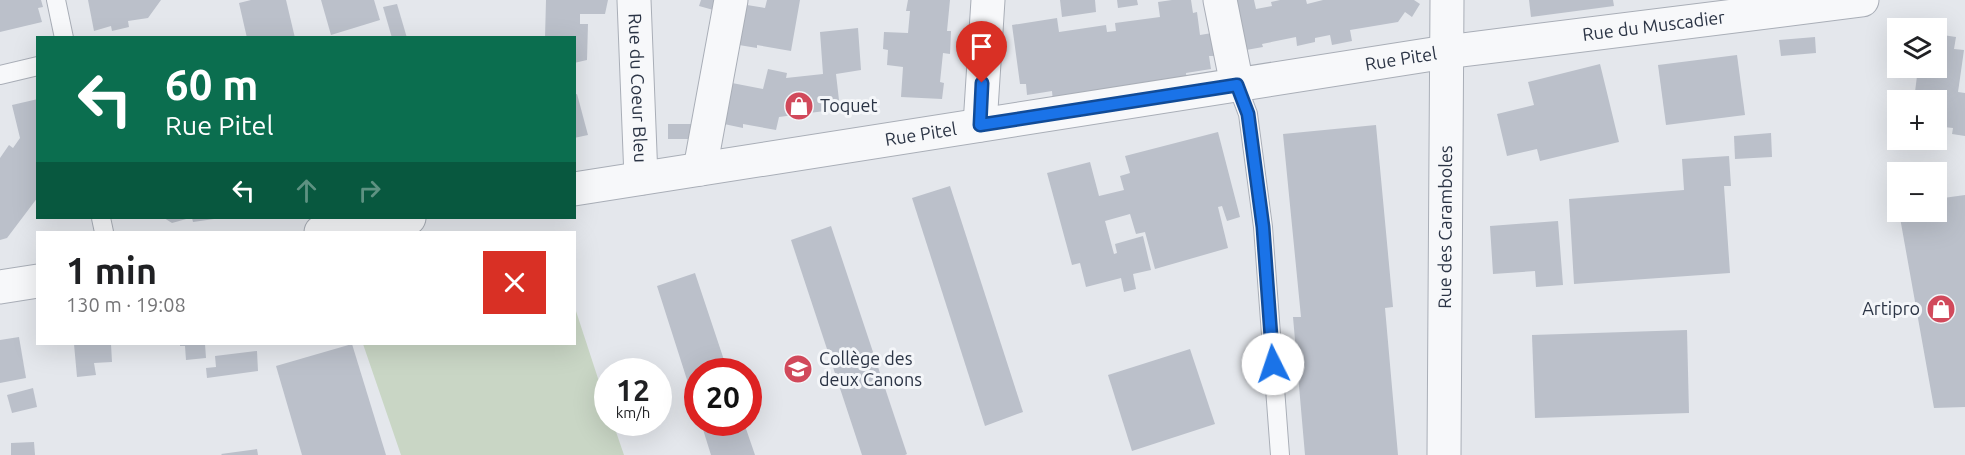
<!DOCTYPE html>
<html lang="fr">
<head>
<meta charset="utf-8">
<style>
  :root { --surface:#fff; --page:#f2f2f2; --text:#202124; --muted:#757577 }
  body { margin:0; font-family:Ubuntu,sans-serif; background:var(--page); color:var(--text); height:100vh; display:flex; flex-direction:column; font-size:22px; white-space:nowrap }
  * { box-sizing:border-box; margin:0 }
  p { font-size:20px; color:var(--muted) }
  .icon { flex:none; width:33px; height:33px; fill:none; stroke:currentColor; stroke-width:2; stroke-linecap:round; stroke-linejoin:round }
  .map { position:relative; flex:1; overflow:hidden }
  .details { position:absolute; left:36px; top:231px; width:540px; height:114px; display:flex; flex-direction:column; background:var(--surface); border-radius:0px; box-shadow:0 6px 24px #0002 }
  .details>* { flex:none }
  .banner { position:absolute; left:36px; top:36px; width:540px; height:183px; border-radius:0px; box-shadow:0 6px 24px #0002; background:#0b6e4f; color:#fff; overflow:hidden }
  .controls { position:absolute; left:1887px; top:18px; display:grid; gap:12px }
  .controls a { display:grid; place-items:center; width:60px; height:60px; border-radius:0px; background:var(--surface); box-shadow:0 6px 24px #0002; font-size:30px }
  .speed { position:absolute; left:594px; top:358px; display:flex; gap:12px; font-size:30px; font-weight:700; text-align:center }
  .speed>* { display:grid; place-content:center; width:78px; height:78px; border-radius:50%; background:var(--surface); box-shadow:0 6px 24px #0002; line-height:1 }
  .speed small { font-size:15px; font-weight:400 }
  .speed .limit { border:9px solid #d22; background:#fff; color:#111 }
  .pin { position:absolute; display:grid; place-items:center; width:51px; height:51px; color:#fff; margin:-62px -26px; border-radius:50% 50% 50% 0; rotate:-45deg; box-shadow:0 0 6px #0007 }
  .pin .icon { rotate:45deg }
  .me { position:absolute; width:66px; margin:-33px; rotate:356deg; stroke-linejoin:round; filter:drop-shadow(0 0 4px #0008) }
  .turn { display:flex; align-items:center; gap:21px; height:126px; padding:0 30px; font-size:27px }
  .turn .icon { width:78px; height:78px; stroke-width:2.5 }
  .turn b { display:block; font-size:42px; line-height:51px }
  .lanes { display:flex; align-items:center; height:57px; padding:0 30px; background:#0003; justify-content:center; gap:30px; direction:ltr }
  .lanes .off { opacity:.35 }
  .round { display:grid; place-items:center; flex:none; width:63px; height:63px; border-radius:0px; background:var(--page) }
  .summary { display:flex; align-items:center; justify-content:space-between; height:102px; padding:0 30px }
  h1 { font-size:36px; font-weight:700; line-height:45px }
  .map>svg:first-child { display:block }
  .green { fill:#c9d6c5 }
  .building { fill:#bbc0ca }
  .lines { fill:none; stroke-linecap:round; stroke-linejoin:round }
  .service-casing { stroke:#a9aeb7; stroke-width:20 }
  .minor-casing { stroke:#a9aeb7; stroke-width:35 }
  .service { stroke:#f7f8fa; stroke-width:18 }
  .minor { stroke:#f7f8fa; stroke-width:33 }
  .route-casing { stroke:#114b97; stroke-width:15 }
  .route { stroke:#1a73e8; stroke-width:10 }
  .labels { text-anchor:middle; stroke-width:6; stroke-linejoin:round; paint-order:stroke }
  .street-label { font-size:18px; fill:#2b3445; stroke:#f4f6f9 }
  .poi-label { font-size:18px; fill:#2b3445; stroke:#f4f6f9; text-anchor:start }
</style>
</head>
<body>
<div class="map">
<svg width="1965" height="455" viewBox="0 0 1965 455">
  <rect width="100%" height="100%" fill="#e4e7ec"/>
  <polygon class="green" points="575,308 607,406 608,423 613,423 624,455 401,455 363,344 574,344"/>
  <g class="building">
    <polygon points="0,0 41,0 43,7 38,8 42,22 0,32"/>
    <polygon points="88,0 161,0 148,18 128,21 129,27 112,31 111,26 94,31"/>
    <polygon points="251,0 286,0 295,38 247,38 239,3"/>
    <polygon points="321,0 374,0 380,20 331,35"/>
    <polygon points="546,0 608,0 605,14 580,14 580,24 588,24 587,60 574,63 574,38 545,38"/>
    <polygon points="701,0 721,0 717,11 699,6"/>
    <polygon points="767,0 800,0 791,51 757,45 757,48 739,45 747,5 765,8"/>
    <polygon points="908,0 950,0 947,31 951,31 950,54 943,53 940,82 944,83 942,99 901,97 903,67 887,65 888,50 883,49 884,32 908,33 910,11 906,11"/>
    <polygon points="1060,0 1095,0 1096,12 1062,17"/>
    <polygon points="1117,0 1137,0 1138,5 1118,8"/>
    <polygon points="1172,0 1191,0 1193,13 1197,12 1200,35 1212,33 1215,56 1209,56 1211,69 1186,73 1187,84 1053,102 1052,91 1027,95 1026,84 1020,84 1012,25 1057,18 1059,32 1106,25 1107,32 1116,31 1115,23 1160,17 1158,2"/>
    <polygon points="1237,0 1254,0 1256,9 1272,6 1271,2 1280,0 1306,0 1307,4 1323,0 1414,0 1420,4 1412,17 1405,12 1398,22 1350,30 1352,41 1332,45 1330,35 1315,38 1315,42 1297,46 1296,37 1262,44 1263,47 1246,50"/>
    <polygon points="1529,0 1613,0 1614,6 1531,17"/>
    <polygon points="397,4 407,38 392,38 383,7"/>
    <polygon points="858,28 861,70 836,74 840,109 779,117 776,130 743,124 743,128 724,124 732,83 763,89 768,69 787,73 786,78 823,74 820,32"/>
    <polygon points="1936,34 1956,37 1954,49 1964,50 1958,92 1965,93 1965,136 1952,134 1953,128 1944,127 1945,119 1936,118 1936,100 1914,100 1918,68 1936,68"/>
    <polygon points="1815,37 1816,53 1781,56 1779,40"/>
    <polygon points="1737,55 1745,115 1666,125 1658,65"/>
    <polygon points="1600,64 1619,142 1540,161 1537,149 1507,156 1497,114 1534,105 1528,82"/>
    <polygon points="577,94 588,135 574,138 574,95"/>
    <polygon points="38,99 38,197 7,238 0,240 0,158 9,145 13,148 20,138 12,105"/>
    <polygon points="668,124 697,124 695,139 668,139"/>
    <polygon points="1376,125 1393,307 1385,308 1398,455 1305,455 1293,317 1301,317 1283,134"/>
    <polygon points="1218,132 1240,217 1227,221 1222,206 1218,207 1228,248 1155,269 1145,232 1136,234 1130,214 1105,221 1114,254 1117,253 1115,244 1143,236 1151,270 1133,274 1136,289 1124,292 1121,278 1086,287 1080,263 1072,265 1047,173 1090,162 1099,196 1124,190 1120,176 1130,173 1125,156"/>
    <polygon points="1771,133 1772,157 1735,159 1734,136"/>
    <polygon points="1729,156 1731,186 1724,186 1730,273 1574,284 1569,199 1684,190 1682,159"/>
    <polygon points="950,186 1023,412 985,426 912,198"/>
    <polygon points="1965,195 1965,407 1934,408 1899,212 1936,212 1936,199"/>
    <polygon points="164,218 190,218 172,223"/>
    <polygon points="192,218 214,218 214,219 193,222"/>
    <polygon points="1558,221 1563,285 1536,287 1535,271 1493,274 1490,226"/>
    <polygon points="831,226 907,454 905,455 862,455 791,240"/>
    <polygon points="695,273 728,372 698,372 697,411 657,286"/>
    <polygon points="1687,330 1689,413 1535,418 1532,335"/>
    <polygon points="19,337 26,378 0,383 0,340"/>
    <polygon points="74,344 111,344 112,362 94,363 96,375 77,377"/>
    <polygon points="180,344 205,344 206,358 186,360 185,346 180,346"/>
    <polygon points="352,344 386,455 302,455 276,366"/>
    <polygon points="1190,349 1215,424 1132,451 1108,375"/>
    <polygon points="257,351 258,371 207,378 206,368 216,367 215,356"/>
    <polygon points="33,388 37,407 12,413 7,395"/>
    <polygon points="701,423 744,423 755,455 711,455"/>
    <polygon points="34,442 35,455 11,455 11,443"/>
    <polygon points="257,449 258,455 222,455 221,454"/>
  </g>
  <g class="lines">
    <g class="service-casing">
      <g id="service">
        <polyline points="56,0 64,38"/>
        <polyline points="0,75 38,66"/>
        <polyline points="1237,85 1248,114 1263,227 1280,455"/>
        <polyline points="101,218 104,232"/>
      </g>
    </g>
    <g class="minor-casing">
      <g id="minor">
        <path id="s1" d="M634 0 641 178"/>
        <polyline points="1220,0 1237,85"/>
        <polyline points="980,125 988,0"/>
        <polyline points="700,169 731,0"/>
        <path id="s2" d="M574 189 1446 52 1862 0"/>
        <polyline points="321,232 409,218"/>
        <polyline points="0,287 38,281"/>
        <path id="s3" d="M1444 455 1447 0"/>
      </g>
    </g>
    <use href="#service" class="service"/>
    <use href="#minor" class="minor"/>
  </g>
  <g class="lines">
    <g class="route-casing">
      <polyline id="route" points="982,83 980,125 1237,85 1248,114 1263,227 1273,364"/>
    </g>
    <use href="#route" class="route"/>
  </g>
  <defs>
    <g id="shop-disc" transform="scale(1.5)"><circle r="9.5" fill="#d1495b" stroke="#f4f6f9"/><path d="M-5-2.5h2.3a2.7 3.5 0 0 1 5.4 0H5L5.5 6h-11ZM-1.5-2.5h3a1.5 2.3 0 0 0-3 0Z" fill="#fff"/></g>
    <g id="school-disc" transform="scale(1.5)"><circle r="9.5" fill="#d1495b" stroke="#f4f6f9"/><path d="M0-5L7-2L0 1L-7-2ZM-4 1L0 2.5L4 1V4Q0 6-4 4Z" fill="#fff"/></g>
  </defs>
  <g fill-rule="evenodd">
    <use href="#shop-disc" x="799" y="106"/>
    <use href="#shop-disc" x="1941" y="309"/>
    <use href="#school-disc" x="798" y="369"/>
  </g>
  <g class="labels">
    <g class="street-label">
      <text dy="6" stroke="none"><textPath href="#s2" startOffset="1092">Rue du Muscadier</textPath></text>
      <text dy="6" stroke="none"><textPath href="#s2" startOffset="837">Rue Pitel</textPath></text>
      <text dy="6" stroke="none"><textPath href="#s1" startOffset="88">Rue du Coeur Bleu</textPath></text>
      <text dy="6" stroke="none"><textPath href="#s2" startOffset="351">Rue Pitel</textPath></text>
      <text dy="6" stroke="none"><textPath href="#s3" startOffset="228">Rue des Caramboles</textPath></text>
    </g>
    <g class="poi-label">
      <text x="820" y="112">Toquet</text>
      <text x="1920" y="315" text-anchor="end">Artipro</text>
      <text x="819" y="365">Collège des<tspan x="819" dy="21">deux Canons</tspan></text>
    </g>
  </g>
</svg>
<div class="controls">
<a><svg class="icon" aria-label="layers" viewBox="0 0 24 24"><path d="M12 4l9 5-9 5-9-5zM3 14l9 5 9-5"/></svg></a>
<a>+</a>
<a>−</a>
</div>
<div class="speed"><div>12<small>km/h</small></div><div class="limit">20</div></div>
<div class="pin" style="left:982px;top:83px;background:#d93025"><svg class="icon" aria-label="arrive" viewBox="0 0 24 24"><path d="M6 21V4h12l-3 4 3 4H6"/></svg></div>
<svg class="me" style="left:1273px;top:364px" viewBox="-20 -20 40 40"><circle r="19" fill="#fff"/><path d="M0-13L10 11 0 6-10 11z" fill="#1a73e8"/></svg>
<div class="banner">
<div class="turn"><svg class="icon" aria-label="left" viewBox="0 0 24 24"><path d="M17 20v-9H6M10 6l-5 5 5 5"/></svg><div><b>60 m</b>Rue Pitel</div></div>
<div class="lanes"><svg class="icon" aria-label="left" viewBox="0 0 24 24"><path d="M17 20v-9H6M10 6l-5 5 5 5"/></svg><svg class="icon off" aria-label="ahead" viewBox="0 0 24 24"><path d="M12 20V5M6 11l6-6 6 6"/></svg><svg class="icon off" aria-label="right" viewBox="0 0 24 24"><path d="M7 20v-9h11M14 6l5 5-5 5"/></svg></div>
</div>
<section class="details">
<div class="summary"><div><h1>1 min</h1><p>130 m · 19:08</p></div><a class="round" style="background:#d93025;color:#fff"><svg class="icon" aria-label="close" viewBox="0 0 24 24"><path d="M6 6l12 12M18 6L6 18"/></svg></a></div>
</section>
</div>
</body>
</html>
